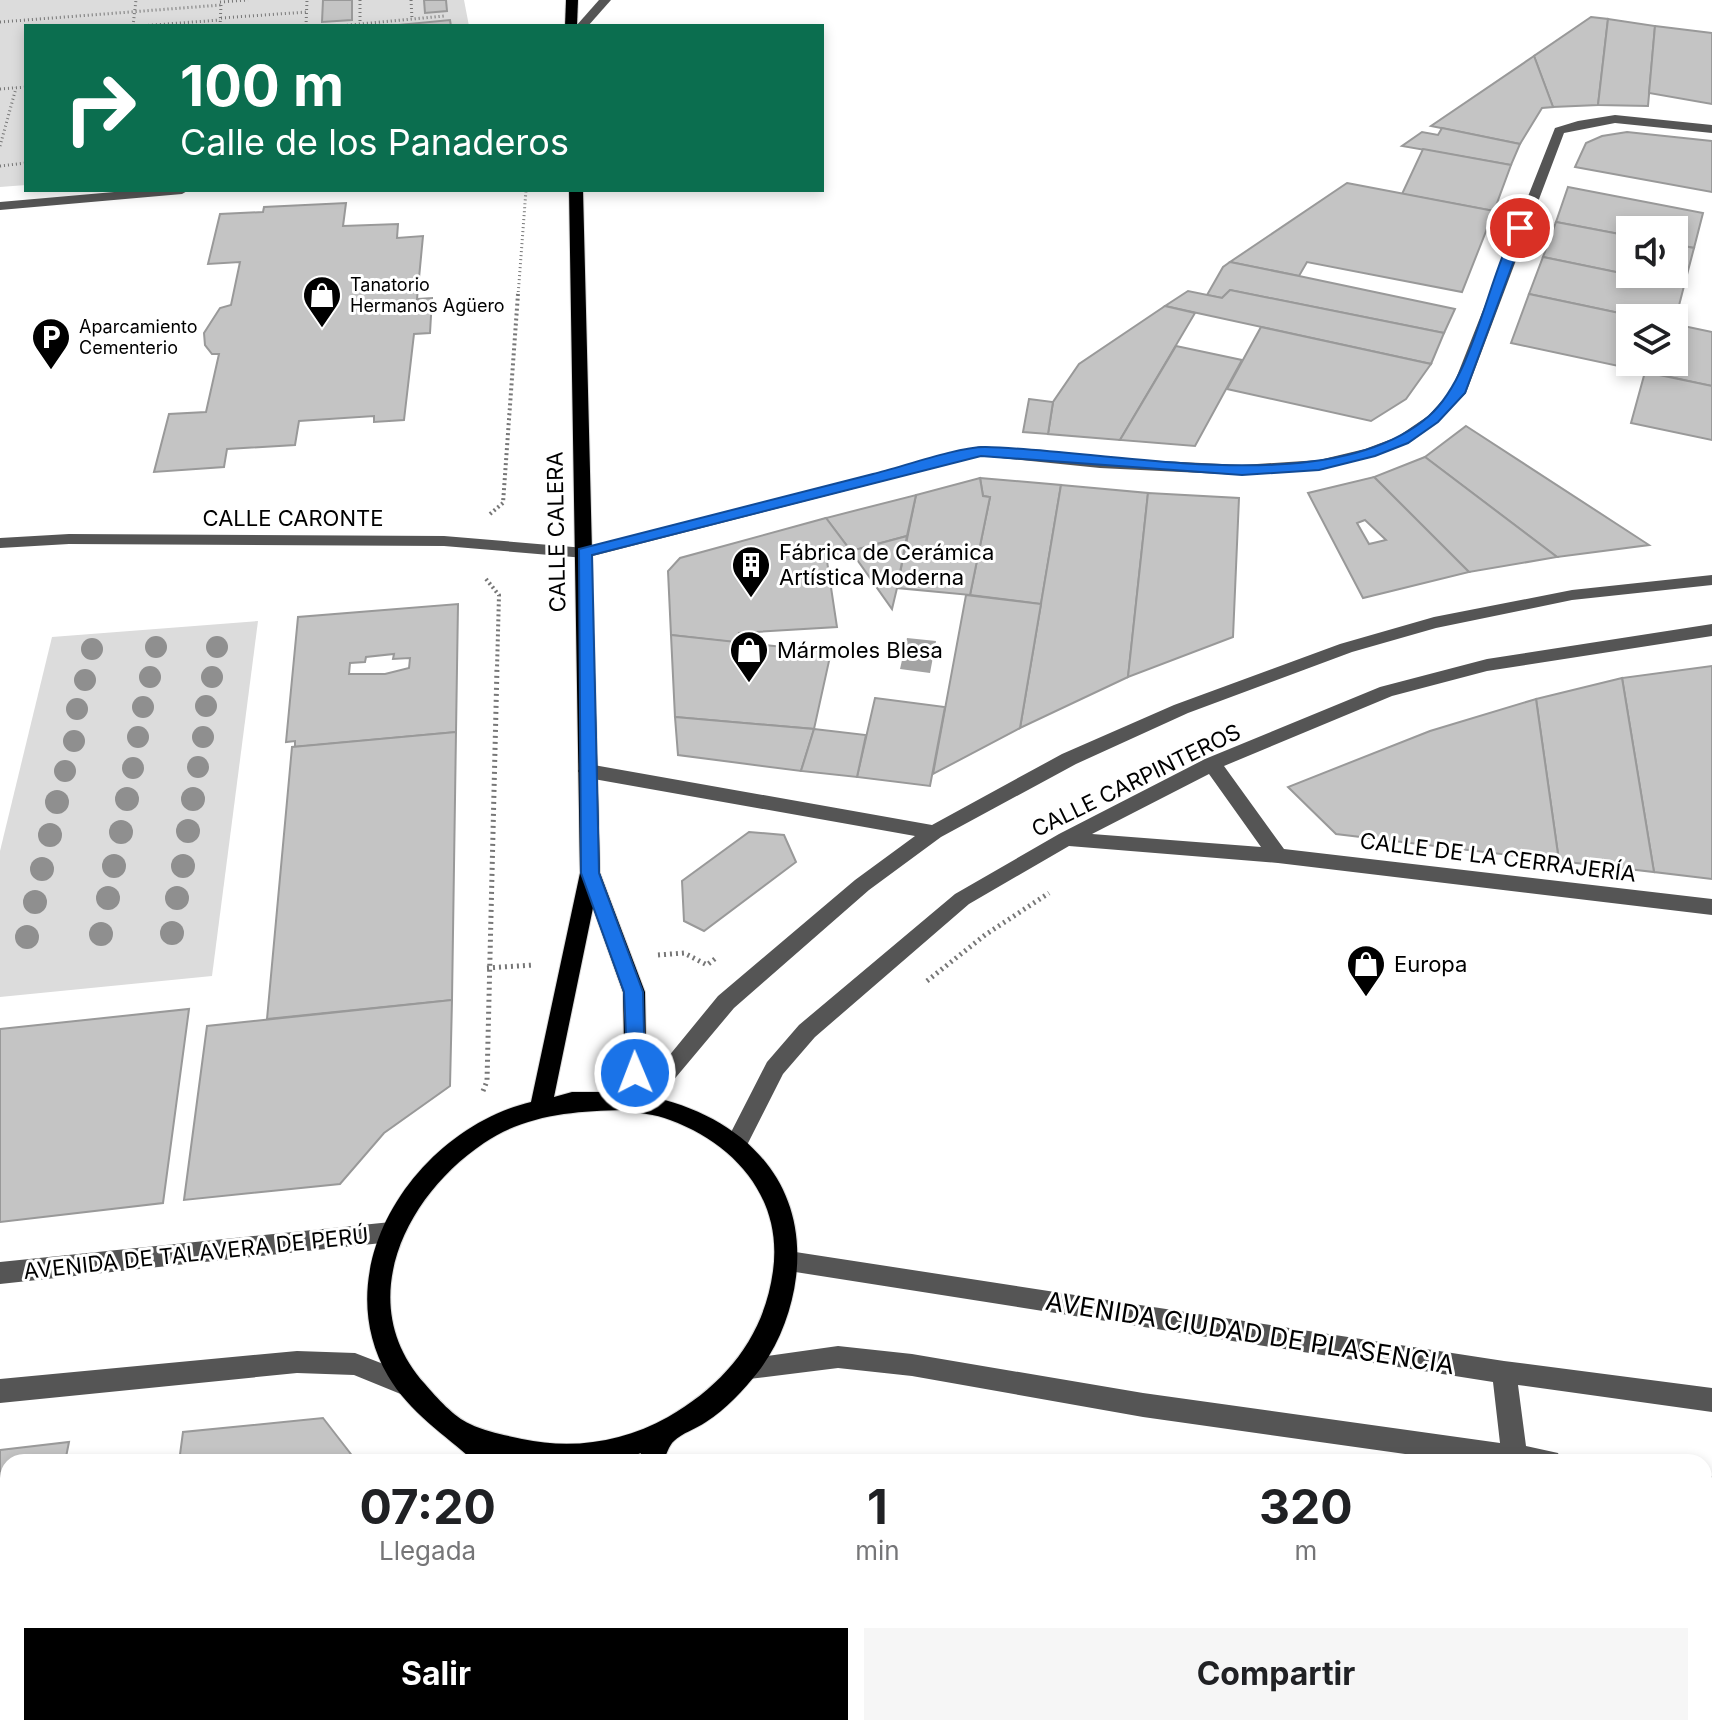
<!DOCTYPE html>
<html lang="es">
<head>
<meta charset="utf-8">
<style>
  :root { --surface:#fff; --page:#f6f6f6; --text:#202124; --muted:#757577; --accent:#000 }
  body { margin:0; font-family:Inter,sans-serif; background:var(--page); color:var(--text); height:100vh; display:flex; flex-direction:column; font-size:30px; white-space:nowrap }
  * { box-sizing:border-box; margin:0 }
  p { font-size:26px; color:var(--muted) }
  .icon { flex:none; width:44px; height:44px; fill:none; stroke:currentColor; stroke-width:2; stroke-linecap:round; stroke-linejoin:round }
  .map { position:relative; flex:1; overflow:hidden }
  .side { position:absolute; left:0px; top:1454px; width:1712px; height:282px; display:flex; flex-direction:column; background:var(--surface); border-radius:24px 24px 0 0; box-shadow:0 4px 12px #0003 }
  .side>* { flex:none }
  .top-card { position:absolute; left:24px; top:24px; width:800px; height:168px; border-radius:0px; box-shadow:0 4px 12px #0003; background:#0b6e4f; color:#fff; overflow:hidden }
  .fabs { position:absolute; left:1616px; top:216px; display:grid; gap:16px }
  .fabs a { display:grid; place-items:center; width:72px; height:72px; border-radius:0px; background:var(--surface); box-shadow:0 4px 12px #0003; font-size:40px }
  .pin { position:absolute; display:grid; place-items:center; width:68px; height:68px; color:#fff; margin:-34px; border:4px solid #fff; border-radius:50%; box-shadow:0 2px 8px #0007 }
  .me { position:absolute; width:88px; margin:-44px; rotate:359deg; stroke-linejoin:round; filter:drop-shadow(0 0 6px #0008) }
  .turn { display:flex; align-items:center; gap:28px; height:168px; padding:0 24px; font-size:36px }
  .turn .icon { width:104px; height:104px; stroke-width:2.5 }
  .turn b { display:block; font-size:56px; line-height:68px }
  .eta { display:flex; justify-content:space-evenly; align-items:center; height:136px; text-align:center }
  .eta b { font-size:48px; font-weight:700; line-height:56px }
  .cta { display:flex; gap:16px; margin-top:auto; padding:16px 24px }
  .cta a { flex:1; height:92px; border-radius:0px; background:var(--accent); color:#fff; font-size:32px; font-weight:700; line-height:92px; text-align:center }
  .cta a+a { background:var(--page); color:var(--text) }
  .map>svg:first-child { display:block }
  .green { fill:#dcdcdc }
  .water { fill:#a3a3a3 }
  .building { fill:#c4c4c4; stroke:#999; stroke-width:2; fill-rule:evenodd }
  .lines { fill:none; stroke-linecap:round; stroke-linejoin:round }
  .major-casing { stroke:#dbdbdb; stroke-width:2 }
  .path-far2 { stroke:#777; stroke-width:3; stroke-dasharray:1 3; stroke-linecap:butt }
  .path-far1 { stroke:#777; stroke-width:4; stroke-dasharray:2 3; stroke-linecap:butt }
  .path { stroke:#777; stroke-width:5; stroke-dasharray:2 4; stroke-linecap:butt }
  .minor { fill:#555; fill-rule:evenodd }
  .major { fill:#000; fill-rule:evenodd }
  .tree { fill:#8f8f8f }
  .route { fill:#1a73e8; stroke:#114b97; stroke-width:2 }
  .labels { text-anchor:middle; stroke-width:6; stroke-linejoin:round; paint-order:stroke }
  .far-poi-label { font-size:18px; fill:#000; stroke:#fff; text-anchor:start }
  .street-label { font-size:22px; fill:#000; stroke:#fff }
  .poi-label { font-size:22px; fill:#000; stroke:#fff; text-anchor:start }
  .near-street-label { font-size:26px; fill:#000; stroke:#fff }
</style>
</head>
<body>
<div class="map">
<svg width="1712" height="1735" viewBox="0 0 1712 1735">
  <rect width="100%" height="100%" fill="#fff"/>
  <g class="green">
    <polygon points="0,0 464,0 469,26 26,26 26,185 0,187"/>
    <polygon points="258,621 212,976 0,997 0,851 52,637"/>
  </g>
  <polygon class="water" points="907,638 936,641 930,673 900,669"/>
  <g class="building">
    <polygon points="323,0 352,0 352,20 322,22"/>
    <polygon points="424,0 446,0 447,11 425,13"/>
    <polygon points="1591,17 1608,19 1598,105 1553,107 1534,56"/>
    <polygon points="1608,19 1655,26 1648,106 1598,105"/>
    <polygon points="450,20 451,26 388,26"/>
    <polygon points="1655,26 1712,33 1712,104 1649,93"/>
    <polygon points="1534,56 1553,107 1542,108 1520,144 1431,126"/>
    <polygon points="1442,128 1520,144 1511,165 1402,146 1422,132 1438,135"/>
    <polygon points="1627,132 1712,141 1712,192 1575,167 1586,143 1602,136"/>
    <polygon points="1423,149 1511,165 1494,211 1402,194"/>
    <polygon points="1347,183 1494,211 1462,292 1307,262 1299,276 1230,262"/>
    <polygon points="1568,187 1703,213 1694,248 1674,244 1674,230 1630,230 1630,236 1556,222"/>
    <polygon points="346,203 343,226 398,224 397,238 423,236 417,299 432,298 430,333 414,334 404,420 374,422 374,416 299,421 295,445 227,449 224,467 154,472 169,414 206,412 219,354 212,354 205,345 204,333 220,308 231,305 240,262 208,264 220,214 263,212 264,207"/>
    <polygon points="1556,222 1630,236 1630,274 1674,274 1674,244 1694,248 1684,286 1543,257"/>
    <polygon points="1543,257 1684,286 1674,325 1674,318 1643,318 1529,294"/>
    <polygon points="1230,262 1299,276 1455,309 1444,333 1230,290 1222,298 1207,295 1223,267"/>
    <polygon points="1230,290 1444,333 1431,364 1165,306 1188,291 1222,298"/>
    <polygon points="1529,294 1643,318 1630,318 1630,362 1674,362 1674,324 1712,332 1712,386 1511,343"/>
    <polygon points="1165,306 1195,313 1120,440 1048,434 1053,402 1079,364"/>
    <polygon points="1261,327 1431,364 1406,399 1371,421 1227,389"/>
    <polygon points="1176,346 1242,360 1195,446 1120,440"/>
    <polygon points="1645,372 1712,386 1712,440 1631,423"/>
    <polygon points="1029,399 1053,402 1048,434 1023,432"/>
    <polygon points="1466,426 1649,545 1557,557 1425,457"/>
    <polygon points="1425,457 1557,557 1469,572 1374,477"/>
    <path d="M1374 477 1469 572 1363 598 1308 493ZM1365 520 1386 540 1369 544 1357 523Z"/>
    <polygon points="980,478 1061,485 1041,604 970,595 990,497 983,496"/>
    <polygon points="980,478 983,496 990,497 970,595 897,588 916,495"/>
    <polygon points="1061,485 1148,493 1128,677 1020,728"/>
    <polygon points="1148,493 1239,498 1233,637 1128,677"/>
    <polygon points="916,495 907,536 851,551 826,518"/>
    <polygon points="826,518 853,554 827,561 837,627 739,633 740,643 671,635 668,571 680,558"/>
    <polygon points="907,536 897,588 892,609 851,551"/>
    <polygon points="966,595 1041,604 1020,728 933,774"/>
    <path d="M458 604 456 732 295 747V741L286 742 298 617ZM394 654 393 659 410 658 409 668 385 674H349L350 663 365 662 366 657Z"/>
    <polygon points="671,635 831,652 814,729 675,717"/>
    <polygon points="1712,666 1712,879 1654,872 1622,678"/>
    <polygon points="1622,678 1654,872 1559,861 1536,699"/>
    <polygon points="875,698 945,707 930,786 857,777"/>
    <polygon points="1536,699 1559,861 1336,834 1288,787 1430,731"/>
    <polygon points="675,717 814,729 801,771 678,755"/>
    <polygon points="814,729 866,735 857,777 801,771"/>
    <polygon points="456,732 452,1000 267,1019 292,747"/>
    <polygon points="749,832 784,835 796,862 704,931 684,921 682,881"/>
    <polygon points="452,1000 450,1086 384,1133 340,1184 184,1200 207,1026"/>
    <polygon points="189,1009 163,1203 0,1222 0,1029"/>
    <polygon points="323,1418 357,1462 179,1462 183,1432"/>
    <polygon points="69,1442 65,1462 8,1462 10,1728 0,1730 0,1450"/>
    <polygon points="1704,1544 1712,1545 1712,1717 1704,1715"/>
    <polygon points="140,1728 432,1728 432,1735 139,1735"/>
    <polygon points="889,1728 1327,1728 1327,1735 888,1735"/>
  </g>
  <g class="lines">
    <g class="major-casing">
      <g id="major">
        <polygon points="566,0 578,0 577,26 565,26"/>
        <path d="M569 190H583L600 873 645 992 647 1096C739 1114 808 1178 796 1277 792 1310 779 1345 758 1372 743 1391 726 1409 706 1422 696 1429 682 1433 674 1441 669 1445 666 1456 663 1462H637L641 1453 617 1462 506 1459 507 1462H475C445 1435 409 1412 388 1376 324 1266 418 1129 531 1102L580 873ZM593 908 623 992 625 1092H572L554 1097ZM623 1110C638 1113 655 1114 670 1120 735 1144 783 1198 773 1271 764 1337 725 1384 668 1417 623 1442 573 1450 522 1439 505 1435 486 1432 470 1424 454 1417 437 1398 425 1384 352 1303 405 1196 484 1143 525 1115 574 1111 623 1110Z"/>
        <polygon points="573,1728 601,1728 602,1735 574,1735"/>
      </g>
    </g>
    <g class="path-far2">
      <polyline points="360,0 360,24"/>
      <polyline points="411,0 412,19"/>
      <polyline points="220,2 248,0"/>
      <polyline points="221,18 307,12"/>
      <polyline points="0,22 221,5"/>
      <polyline points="133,26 136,0"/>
      <polyline points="140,26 220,20"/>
      <polyline points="220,26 221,5"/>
      <polyline points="306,26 307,0"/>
      <polyline points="339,26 444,16"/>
      <polyline points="0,89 26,87"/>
      <polyline points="0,146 16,88"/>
      <polyline points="0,166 26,163"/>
      <polyline points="518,296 526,190"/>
    </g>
    <g class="path-far1">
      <polyline points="490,514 503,503 518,294"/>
      <polyline points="486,579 499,595 497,669"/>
    </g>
    <g class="path">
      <polyline points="658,955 684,953 707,965 716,958"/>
      <polyline points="487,968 533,965"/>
      <polyline points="927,981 985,935 1049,893"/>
      <polyline points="483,1091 487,1081 497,667"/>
    </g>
    <g class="minor">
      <polygon points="599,0 611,0 588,26 576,26"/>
      <polygon points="1615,115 1712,125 1712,133 1615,123 1564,133 1466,393 1438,422 1409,443 1376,456 1319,470 1242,475 1100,468 981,456 585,558 444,546 69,544 0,548 0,538 69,534 444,536 585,548 981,446 1100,458 1242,465 1319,460 1365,449 1397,437 1428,416 1451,391 1555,128 1578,121"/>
      <polygon points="137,190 189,190 182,194 0,210 0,202"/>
      <polygon points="1712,575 1712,585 1572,600 1436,628 1352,652 1188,713 1076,764 941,837 869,890 734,1008 651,1107 643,1110 635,1107 632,1101 718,996 855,880 915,836 588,778 581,776 578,771 581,766 588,764 932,825 1062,754 1174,705 1340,644 1434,617 1572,590"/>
      <path d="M1712 624V636L1487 671 1392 696 1224 766 1284 849 1712 899V915L1278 863 1069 846 969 904 815 1037 783 1074 744 1151 736 1153 728 1151 725 1144 767 1062 799 1025 955 894 1059 834 1205 759 1380 687 1487 659ZM1209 774 1261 847 1092 834Z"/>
      <polygon points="391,1222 399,1225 403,1232 399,1239 391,1242 0,1284 0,1262"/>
      <polygon points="789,1251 1504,1361 1712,1388 1712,1412 1518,1385 1526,1446 1558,1453 1562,1462 1462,1462 1143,1417 912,1376 838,1368 749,1379 740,1376 736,1368 740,1360 838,1346 912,1354 1143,1393 1500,1443 1493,1382 789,1271 781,1268 777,1261 781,1254"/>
      <polygon points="297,1351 355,1353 417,1377 421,1385 417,1393 408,1397 354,1375 297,1373 0,1403 0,1379"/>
      <polygon points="1704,1475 1712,1476 1712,1502 1704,1501"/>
      <rect x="485" y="1728" width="28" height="7"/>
      <rect x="1514" y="1728" width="28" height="7"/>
    </g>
    <use href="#major" class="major"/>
  </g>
  <g class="tree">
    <circle cx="156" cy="647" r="11"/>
    <circle cx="217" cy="647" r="11"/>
    <circle cx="92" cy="649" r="11"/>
    <circle cx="150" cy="677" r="11"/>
    <circle cx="212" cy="677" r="11"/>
    <circle cx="85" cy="680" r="11"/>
    <circle cx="206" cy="706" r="11"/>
    <circle cx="143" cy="707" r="11"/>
    <circle cx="77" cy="709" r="11"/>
    <circle cx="138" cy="737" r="11"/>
    <circle cx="203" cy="737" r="11"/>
    <circle cx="74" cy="741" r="11"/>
    <circle cx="198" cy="767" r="11"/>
    <circle cx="133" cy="768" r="11"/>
    <circle cx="65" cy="771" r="11"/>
    <circle cx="127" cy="799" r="12"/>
    <circle cx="193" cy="799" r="12"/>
    <circle cx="57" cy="802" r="12"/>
    <circle cx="188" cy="831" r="12"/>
    <circle cx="121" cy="832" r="12"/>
    <circle cx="50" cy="835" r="12"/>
    <circle cx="114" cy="866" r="12"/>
    <circle cx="183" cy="866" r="12"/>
    <circle cx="42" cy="869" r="12"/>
    <circle cx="108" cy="898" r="12"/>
    <circle cx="177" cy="898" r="12"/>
    <circle cx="35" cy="902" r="12"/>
    <circle cx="172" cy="933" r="12"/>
    <circle cx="101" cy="934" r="12"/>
    <circle cx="27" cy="937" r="12"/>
  </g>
  <path class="route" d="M1516 225 1526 228 1465 393 1438 422 1408 443 1375 456 1319 470 1242 475 981 456 592 555 599 873 643 992 645 1073 642 1079H628L624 992 581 873 579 549C677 524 775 499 873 474 902 467 957 447 985 447 1108 449 1329 503 1429 416 1474 376 1487 280 1516 225Z"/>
  <defs>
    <g id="shop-pin" transform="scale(2)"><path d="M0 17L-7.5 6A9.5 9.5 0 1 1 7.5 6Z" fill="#000" stroke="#fff"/><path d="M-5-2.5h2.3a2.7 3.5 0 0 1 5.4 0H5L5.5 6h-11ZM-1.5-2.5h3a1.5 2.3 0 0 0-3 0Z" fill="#fff"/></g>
    <g id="parking-pin" transform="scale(2)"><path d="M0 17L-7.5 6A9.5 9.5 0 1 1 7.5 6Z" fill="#000" stroke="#fff"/><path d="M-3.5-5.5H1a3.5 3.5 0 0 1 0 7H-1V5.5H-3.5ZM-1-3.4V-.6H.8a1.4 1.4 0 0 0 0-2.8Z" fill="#fff"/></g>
    <g id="building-pin" transform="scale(2)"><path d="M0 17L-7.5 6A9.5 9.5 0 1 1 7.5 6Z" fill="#000" stroke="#fff"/><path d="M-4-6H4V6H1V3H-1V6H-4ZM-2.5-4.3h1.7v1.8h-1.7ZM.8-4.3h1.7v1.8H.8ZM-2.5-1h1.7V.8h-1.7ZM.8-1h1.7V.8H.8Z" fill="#fff"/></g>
  </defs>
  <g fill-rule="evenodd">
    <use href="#shop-pin" x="322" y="295"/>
    <use href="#parking-pin" x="51" y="337"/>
    <use href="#building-pin" x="751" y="565"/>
    <use href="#shop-pin" x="749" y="650"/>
    <use href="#shop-pin" x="1366" y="964"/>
  </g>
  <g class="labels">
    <g class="far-poi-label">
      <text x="350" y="291">Tanatorio<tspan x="350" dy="21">Hermanos Agüero</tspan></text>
      <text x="79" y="333">Aparcamiento<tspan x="79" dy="21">Cementerio</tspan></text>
    </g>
    <g class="street-label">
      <text x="293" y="526">CALLE CARONTE</text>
      <text transform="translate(556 532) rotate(-91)" y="8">CALLE CALERA</text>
      <text transform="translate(1136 780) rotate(-26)" y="8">CALLE CARPINTEROS</text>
      <text transform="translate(1498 857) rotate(7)" y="8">CALLE DE LA CERRAJERÍA</text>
      <text transform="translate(196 1253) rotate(-6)" y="8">AVENIDA DE TALAVERA DE PERÚ</text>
    </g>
    <g class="poi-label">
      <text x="779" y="560">Fábrica de Cerámica<tspan x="779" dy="25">Artística Moderna</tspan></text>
      <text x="777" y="658">Mármoles Blesa</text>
      <text x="1394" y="972">Europa</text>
    </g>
    <g class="near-street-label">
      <text transform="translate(1250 1333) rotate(9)" y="9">AVENIDA CIUDAD DE PLASENCIA</text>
    </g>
  </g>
</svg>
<div class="fabs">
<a><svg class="icon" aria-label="sound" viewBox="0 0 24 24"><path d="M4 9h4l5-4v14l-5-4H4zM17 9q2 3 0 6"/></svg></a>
<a><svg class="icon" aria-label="layers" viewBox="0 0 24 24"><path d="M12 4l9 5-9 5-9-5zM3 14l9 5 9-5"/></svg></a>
</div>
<div class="pin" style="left:1520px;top:228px;background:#d93025"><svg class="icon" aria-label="arrive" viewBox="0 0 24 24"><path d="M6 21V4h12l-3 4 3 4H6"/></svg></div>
<svg class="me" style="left:635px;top:1073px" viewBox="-20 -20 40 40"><circle r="17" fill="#1a73e8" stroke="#fff" stroke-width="3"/><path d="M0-11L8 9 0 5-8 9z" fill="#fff"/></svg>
<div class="top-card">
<div class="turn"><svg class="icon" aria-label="right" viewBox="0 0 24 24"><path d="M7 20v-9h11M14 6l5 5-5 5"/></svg><div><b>100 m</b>Calle de los Panaderos</div></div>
</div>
<section class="side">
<div class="eta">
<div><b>07:20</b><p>Llegada</p></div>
<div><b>1</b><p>min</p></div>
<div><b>320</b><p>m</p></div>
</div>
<div class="cta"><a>Salir</a><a>Compartir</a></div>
</section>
</div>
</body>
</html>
